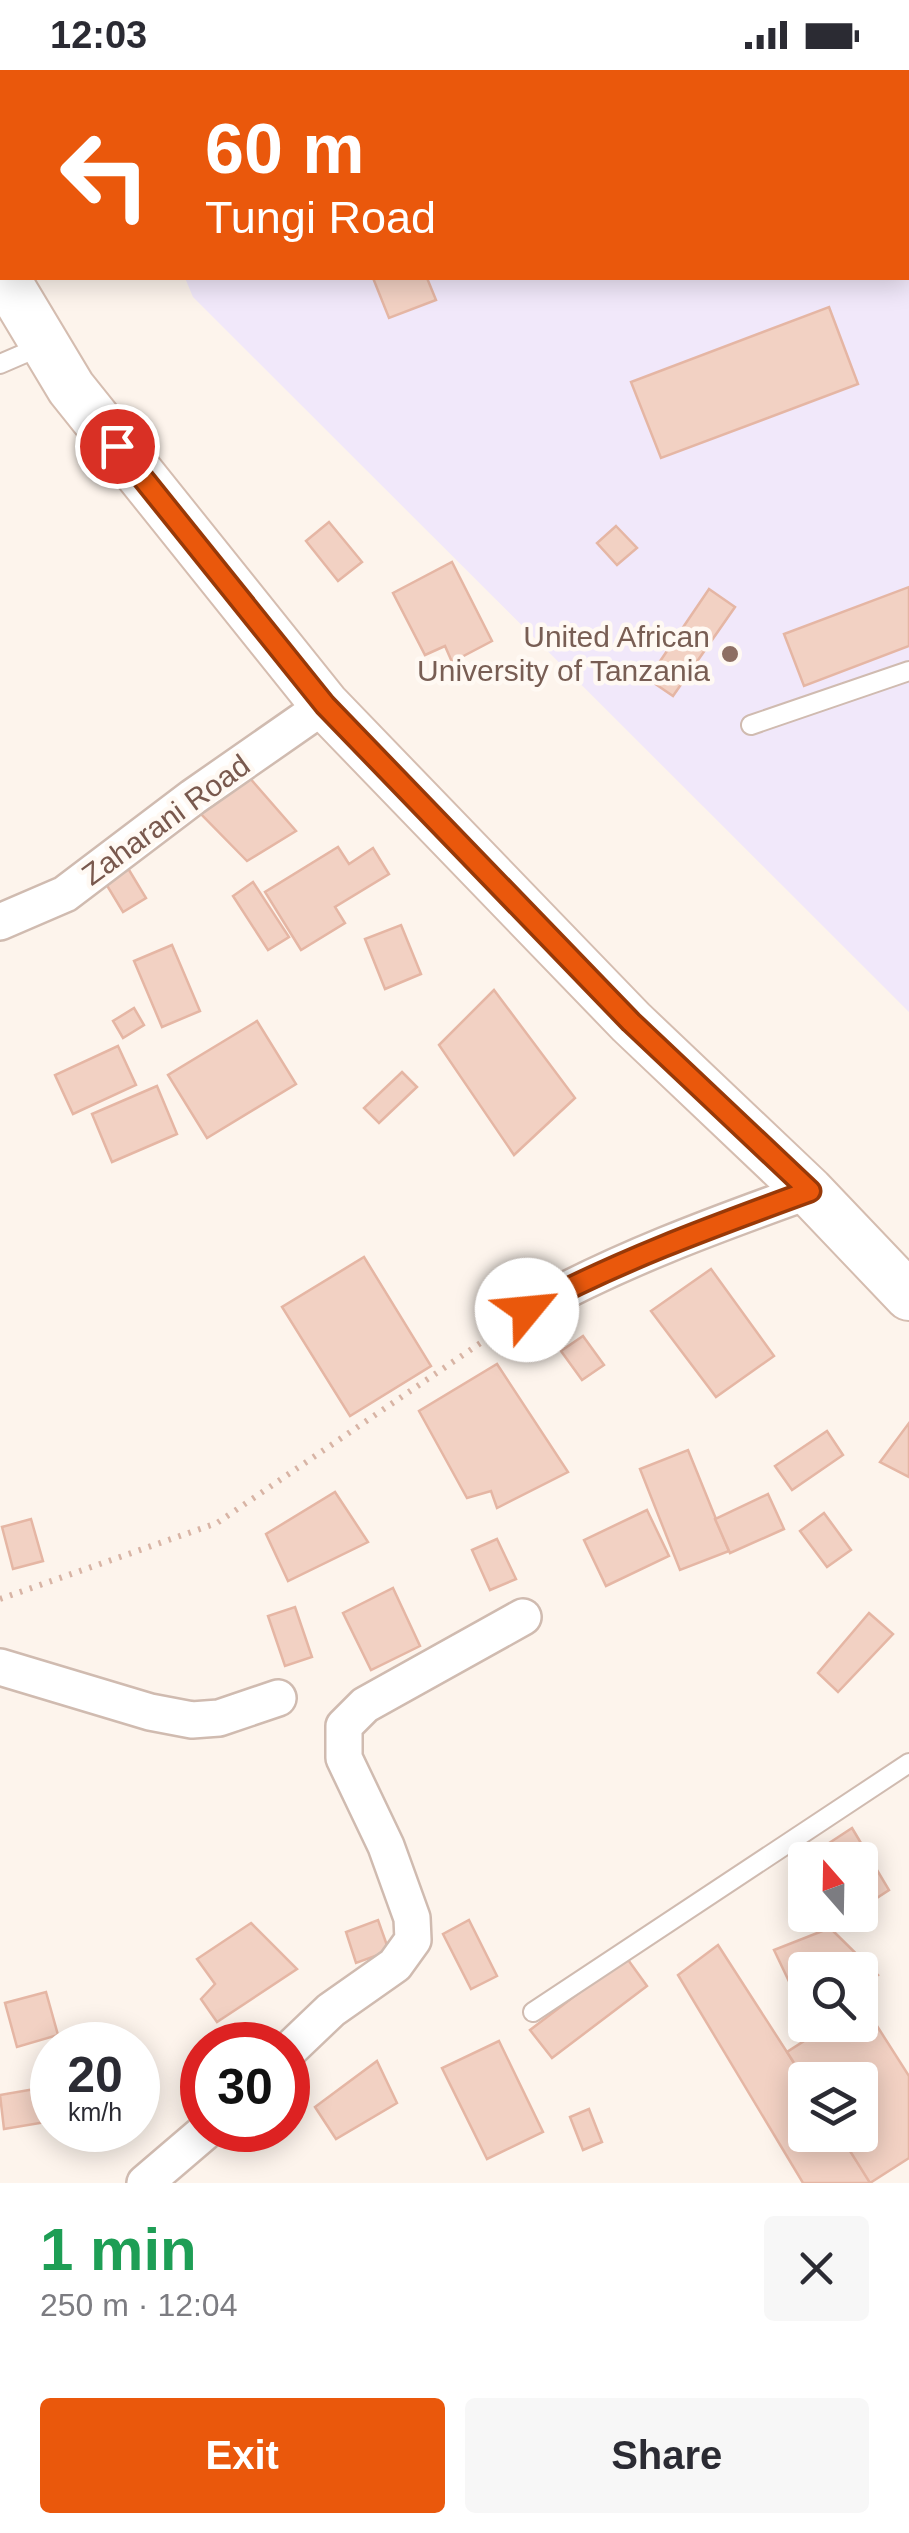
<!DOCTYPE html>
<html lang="en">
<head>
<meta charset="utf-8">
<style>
  :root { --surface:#fff; --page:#f7f7f7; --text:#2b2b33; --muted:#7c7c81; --accent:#ea580c }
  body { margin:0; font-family:Arial,sans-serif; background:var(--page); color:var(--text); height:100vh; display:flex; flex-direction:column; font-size:38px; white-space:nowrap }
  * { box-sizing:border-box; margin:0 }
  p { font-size:32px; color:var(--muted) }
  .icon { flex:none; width:55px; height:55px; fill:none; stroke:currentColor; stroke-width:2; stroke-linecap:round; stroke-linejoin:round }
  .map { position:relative; height:2113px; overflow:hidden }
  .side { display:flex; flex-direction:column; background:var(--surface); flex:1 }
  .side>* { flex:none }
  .guide { position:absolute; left:0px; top:0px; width:910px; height:210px; box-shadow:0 5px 25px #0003; background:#ea580c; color:#fff; overflow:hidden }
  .needle { width:65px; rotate:340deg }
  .controls { position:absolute; left:788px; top:1772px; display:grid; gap:20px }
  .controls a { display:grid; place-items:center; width:90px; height:90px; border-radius:10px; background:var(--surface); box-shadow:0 5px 25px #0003; font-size:50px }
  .speed { position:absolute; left:30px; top:1952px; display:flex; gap:20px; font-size:50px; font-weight:700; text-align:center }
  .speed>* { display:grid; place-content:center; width:130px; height:130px; border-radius:50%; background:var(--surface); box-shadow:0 5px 25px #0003; line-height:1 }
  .speed small { font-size:25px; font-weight:400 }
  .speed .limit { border:15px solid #d22; background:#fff; color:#111 }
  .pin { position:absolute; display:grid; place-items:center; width:85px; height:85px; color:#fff; margin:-42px; border:5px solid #fff; border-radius:50%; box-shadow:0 2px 10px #0007 }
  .me { position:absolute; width:110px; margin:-55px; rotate:62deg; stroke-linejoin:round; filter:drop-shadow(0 0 8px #0008) }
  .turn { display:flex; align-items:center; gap:35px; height:210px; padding:0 40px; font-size:45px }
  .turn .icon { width:130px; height:130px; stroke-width:2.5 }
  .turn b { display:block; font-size:70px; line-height:85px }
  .round { display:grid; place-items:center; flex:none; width:105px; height:105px; border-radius:10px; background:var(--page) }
  .head { display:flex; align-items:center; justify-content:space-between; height:170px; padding:0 40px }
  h1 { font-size:60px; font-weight:700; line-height:75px; color:#1e9e55 }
  .button { display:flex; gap:20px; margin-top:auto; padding:20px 40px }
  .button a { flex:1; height:115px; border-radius:10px; background:var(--accent); color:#fff; font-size:40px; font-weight:700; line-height:115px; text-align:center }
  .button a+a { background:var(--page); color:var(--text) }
  .status { display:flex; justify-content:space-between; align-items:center; height:70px; padding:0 50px; background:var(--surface); direction:ltr }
  .status svg { height:28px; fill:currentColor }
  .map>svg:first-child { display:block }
  .education { fill:#f1e8fa }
  .building { fill:#f2d1c3; stroke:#e5b6a4; stroke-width:2.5 }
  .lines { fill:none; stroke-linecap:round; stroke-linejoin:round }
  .lane-casing { stroke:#d0bbb0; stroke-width:22 }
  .street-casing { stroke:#d0bbb0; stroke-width:40 }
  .secondary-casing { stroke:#d5bdb0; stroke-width:52 }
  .path { stroke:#d8b4a5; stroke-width:6; stroke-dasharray:2.5 8; stroke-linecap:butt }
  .lane { stroke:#fff; stroke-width:18 }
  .street { stroke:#fff; stroke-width:35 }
  .secondary { stroke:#fff; stroke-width:48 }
  .route-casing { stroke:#983908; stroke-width:25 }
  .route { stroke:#ea580c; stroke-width:18 }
  .education-dot { fill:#8d6e63; stroke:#fff9f3; stroke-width:4 }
  .labels { text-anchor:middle; stroke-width:9; stroke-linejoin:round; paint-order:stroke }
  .education-label { font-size:30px; fill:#785e54; stroke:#fff9f3; text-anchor:end }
  .street-label { font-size:30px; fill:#79594e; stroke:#fff9f3 }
</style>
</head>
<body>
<div class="status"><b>12:03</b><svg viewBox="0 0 49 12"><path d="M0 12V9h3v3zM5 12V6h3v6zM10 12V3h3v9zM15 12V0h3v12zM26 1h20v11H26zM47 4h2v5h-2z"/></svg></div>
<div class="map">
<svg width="909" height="2113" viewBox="0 0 909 2113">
  <rect width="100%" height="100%" fill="#fdf4ec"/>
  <polygon class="education" points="97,0 909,0 909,942 193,227 185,208 908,208 908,2"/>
  <g class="building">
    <polygon points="373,208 427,208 436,230 389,248"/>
    <polygon points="829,237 858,314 661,388 631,312"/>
    <polygon points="329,452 362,492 338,511 306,471"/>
    <polygon points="616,456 637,478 617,495 597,473"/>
    <polygon points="452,492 492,571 452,592 445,576 425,585 393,523"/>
    <polygon points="909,517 909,576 804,616 784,564"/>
    <polygon points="709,519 735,537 673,626 648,609"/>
    <polygon points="248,706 296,761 247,791 201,744"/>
    <polygon points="338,777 349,794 373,778 389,804 335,837 345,853 301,880 265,822"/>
    <polygon points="126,795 146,828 123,842 103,809"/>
    <polygon points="253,812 289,867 268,880 233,826"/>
    <polygon points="401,855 421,904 385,919 365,869"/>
    <polygon points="172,875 200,941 162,957 134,891"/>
    <polygon points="494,920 575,1028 514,1085 439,975"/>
    <polygon points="134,938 144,955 123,968 113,951"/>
    <polygon points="257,951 296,1014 207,1068 168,1005"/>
    <polygon points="118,976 136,1015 73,1044 55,1005"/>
    <polygon points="402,1002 417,1017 379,1053 364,1038"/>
    <polygon points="157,1016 177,1064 112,1092 92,1044"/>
    <polygon points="364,1187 431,1296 350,1346 282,1237"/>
    <polygon points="711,1199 774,1286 716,1327 651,1241"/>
    <polygon points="583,1266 604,1295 582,1310 561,1281"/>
    <polygon points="497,1294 568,1402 497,1438 491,1421 467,1428 419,1341"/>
    <polygon points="909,1353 909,1407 880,1392"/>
    <polygon points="827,1361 843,1385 792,1420 775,1396"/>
    <polygon points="688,1380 729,1481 680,1500 640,1399"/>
    <polygon points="335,1422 368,1472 288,1511 266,1464"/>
    <polygon points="768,1424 784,1459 730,1483 715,1449"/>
    <polygon points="647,1440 669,1486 606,1516 584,1470"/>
    <polygon points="824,1443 851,1480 827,1497 800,1461"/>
    <polygon points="31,1449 43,1491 13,1499 2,1457"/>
    <polygon points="497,1469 516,1509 490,1520 472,1480"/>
    <polygon points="393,1518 420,1576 371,1600 343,1543"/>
    <polygon points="295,1537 312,1587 285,1596 268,1546"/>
    <polygon points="869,1543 893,1564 838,1622 818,1603"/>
    <polygon points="852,1758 889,1820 860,1839 860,1790 805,1790 805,1819 791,1798"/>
    <polygon points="378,1850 389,1881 356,1893 346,1862"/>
    <polygon points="469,1850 497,1906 471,1919 443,1864"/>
    <polygon points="251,1853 297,1899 217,1952 201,1929 215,1914 197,1889"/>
    <polygon points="830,1858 878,1905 860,1917 860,1900 805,1900 805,1945 774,1880"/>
    <polygon points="718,1875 805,2010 805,2065 840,2065 871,2113 803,2113 678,1905"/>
    <polygon points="626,1887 647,1916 552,1988 530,1960"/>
    <polygon points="46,1922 58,1965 17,1977 5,1933"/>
    <polygon points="863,1934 909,2006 909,2088 870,2113 840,2065 860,2065 860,2010 805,2010 787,1982 829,1955 860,1955"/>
    <polygon points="499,1971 543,2062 487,2089 442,1998"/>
    <polygon points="377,1991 397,2033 336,2069 315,2037"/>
    <polygon points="52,2016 52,2051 4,2059 0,2025"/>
    <polygon points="589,2039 602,2072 583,2080 570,2047"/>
  </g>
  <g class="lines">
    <g class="lane-casing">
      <g id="lane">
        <polyline points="298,0 300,2"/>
        <polyline points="579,2 585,0"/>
        <polyline points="0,294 44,275"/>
        <polyline points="751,655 909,601"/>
        <polyline points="533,1942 909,1693"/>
      </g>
    </g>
    <g class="street-casing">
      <g id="street">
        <polyline points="0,852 65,824 193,727 325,635"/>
        <path d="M527 1241C616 1191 714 1155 809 1121"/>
        <polyline points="0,1597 150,1642 192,1650 219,1648 278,1628"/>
        <polyline points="288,1981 331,1940 395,1895 413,1870 412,1848 386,1776 344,1688 344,1656 365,1635 523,1547"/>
        <polyline points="145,2113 207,2060"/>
      </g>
    </g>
    <g class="secondary-casing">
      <polyline id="secondary" points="5,208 71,318 325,635 631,952 809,1121 909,1226"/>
    </g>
    <polyline class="path" points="0,1529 217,1453 501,1259"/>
    <use href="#lane" class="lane"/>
    <use href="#street" class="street"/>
    <use href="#secondary" class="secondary"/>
  </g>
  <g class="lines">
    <g class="route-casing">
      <path id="route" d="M117 376 325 635 631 952 810 1121C714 1156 617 1191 527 1240"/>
    </g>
    <use href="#route" class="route"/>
  </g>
  <circle class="education-dot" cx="730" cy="584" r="10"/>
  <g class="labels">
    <g class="education-label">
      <text x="710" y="577">United African<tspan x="710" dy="34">University of Tanzania</tspan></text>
    </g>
    <g class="street-label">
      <text transform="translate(166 750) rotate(-36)" y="10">Zaharani Road</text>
    </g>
  </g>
</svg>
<div class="controls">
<a><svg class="needle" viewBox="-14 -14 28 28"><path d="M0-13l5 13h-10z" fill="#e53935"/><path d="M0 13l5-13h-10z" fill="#7c7c81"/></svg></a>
<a><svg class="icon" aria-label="search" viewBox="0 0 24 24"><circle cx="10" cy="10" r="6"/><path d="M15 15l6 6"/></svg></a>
<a><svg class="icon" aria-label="layers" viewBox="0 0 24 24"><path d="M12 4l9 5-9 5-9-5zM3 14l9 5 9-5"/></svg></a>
</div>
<div class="speed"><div>20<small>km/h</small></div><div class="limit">30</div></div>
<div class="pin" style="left:117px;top:376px;background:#d93025"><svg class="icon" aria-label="arrive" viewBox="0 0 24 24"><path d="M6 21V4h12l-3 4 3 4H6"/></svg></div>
<svg class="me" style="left:527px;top:1240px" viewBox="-20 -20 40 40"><circle r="19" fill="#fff"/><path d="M0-13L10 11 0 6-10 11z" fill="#ea580c"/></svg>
<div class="guide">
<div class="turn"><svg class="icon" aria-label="left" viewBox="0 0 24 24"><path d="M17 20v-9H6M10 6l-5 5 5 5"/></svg><div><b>60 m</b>Tungi Road</div></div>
</div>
</div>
<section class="side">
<div class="head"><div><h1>1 min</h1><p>250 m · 12:04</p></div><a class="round"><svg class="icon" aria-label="close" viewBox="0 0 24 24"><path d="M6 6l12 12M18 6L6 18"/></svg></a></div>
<div class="button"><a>Exit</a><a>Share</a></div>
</section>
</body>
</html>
